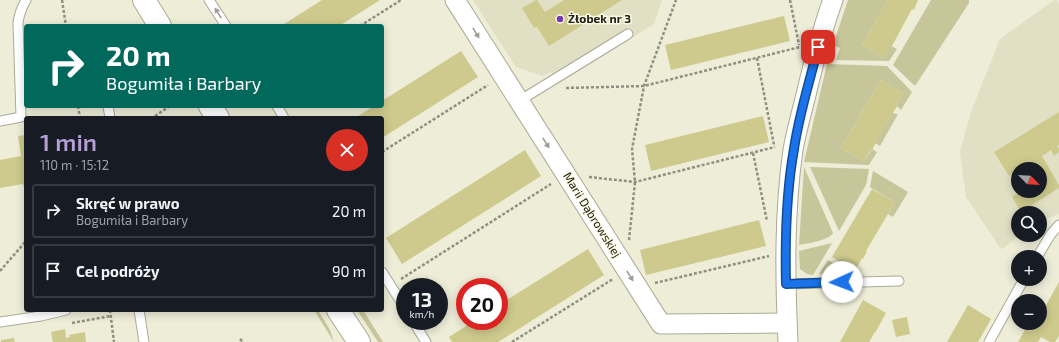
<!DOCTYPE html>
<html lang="pl">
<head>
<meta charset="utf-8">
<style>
  :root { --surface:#171b24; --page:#20242c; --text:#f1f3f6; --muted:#9ea1a6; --line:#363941; --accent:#b89fd6 }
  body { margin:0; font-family:"Exo 2",sans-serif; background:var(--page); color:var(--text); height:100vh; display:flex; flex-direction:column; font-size:15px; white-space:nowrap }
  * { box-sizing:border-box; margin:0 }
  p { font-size:13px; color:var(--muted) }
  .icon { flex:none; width:22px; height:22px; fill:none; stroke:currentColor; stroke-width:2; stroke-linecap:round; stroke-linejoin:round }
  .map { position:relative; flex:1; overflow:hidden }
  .details { position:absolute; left:24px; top:116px; width:360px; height:196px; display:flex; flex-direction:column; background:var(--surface); border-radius:4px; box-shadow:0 2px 10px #0003 }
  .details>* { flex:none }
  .hud { position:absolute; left:24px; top:24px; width:360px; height:84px; border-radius:4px; box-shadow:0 2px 10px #0003; background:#00695c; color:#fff; overflow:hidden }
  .needle { width:26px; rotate:114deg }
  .buttons { position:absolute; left:1011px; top:162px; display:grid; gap:8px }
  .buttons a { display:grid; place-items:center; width:36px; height:36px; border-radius:50%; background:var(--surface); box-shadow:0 2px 10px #0003; font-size:20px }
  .speed { position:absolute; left:396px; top:278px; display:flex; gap:8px; font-size:20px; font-weight:700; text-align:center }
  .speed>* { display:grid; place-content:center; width:52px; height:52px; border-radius:50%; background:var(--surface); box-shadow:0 2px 10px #0003; line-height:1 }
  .speed small { font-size:10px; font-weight:400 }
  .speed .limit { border:6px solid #d22; background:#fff; color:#111 }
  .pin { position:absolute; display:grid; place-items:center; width:34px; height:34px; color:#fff; margin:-17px; border-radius:8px; box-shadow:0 2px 6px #0006 }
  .me { position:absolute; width:44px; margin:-22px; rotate:268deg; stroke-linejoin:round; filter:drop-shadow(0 0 3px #0008) }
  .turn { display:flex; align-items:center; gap:14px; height:84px; padding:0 16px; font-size:18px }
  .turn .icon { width:52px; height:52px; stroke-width:2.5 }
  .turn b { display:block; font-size:28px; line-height:34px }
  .round { display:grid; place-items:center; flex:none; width:42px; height:42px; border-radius:21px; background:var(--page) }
  .summary { display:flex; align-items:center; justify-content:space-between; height:68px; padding:0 16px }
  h1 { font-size:24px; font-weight:600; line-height:30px; color:var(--accent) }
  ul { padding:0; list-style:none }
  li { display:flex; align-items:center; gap:12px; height:54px; margin:0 8px 6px; padding:0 8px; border:2px solid var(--line); border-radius:4px }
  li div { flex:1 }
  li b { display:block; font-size:15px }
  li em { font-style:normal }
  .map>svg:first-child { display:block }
  .built { fill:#e1e0c5; fill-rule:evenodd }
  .green { fill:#c7c59a }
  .building { fill:#ceca8d }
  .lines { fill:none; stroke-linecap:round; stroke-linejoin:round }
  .service-casing { stroke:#abaa96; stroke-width:11 }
  .minor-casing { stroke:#abaa96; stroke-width:21 }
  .tertiary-casing { stroke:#abaa96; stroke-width:24 }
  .path { stroke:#908f81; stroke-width:2.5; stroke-dasharray:3 2; stroke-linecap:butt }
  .service { stroke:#fff; stroke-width:9 }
  .minor { stroke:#fff; stroke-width:19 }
  .tertiary { stroke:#fff; stroke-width:22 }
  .oneway { fill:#9c9b98 }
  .route-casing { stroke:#114b97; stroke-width:10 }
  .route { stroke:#1a73e8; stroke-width:7 }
  .poi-dot { fill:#7339af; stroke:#fbfae5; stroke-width:1.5 }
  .labels { text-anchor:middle; stroke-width:3; stroke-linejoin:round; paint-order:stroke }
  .poi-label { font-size:12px; font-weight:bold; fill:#22211a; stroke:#fbfae5; text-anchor:start }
  .street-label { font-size:12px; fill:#22211a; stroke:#fbfae5 }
</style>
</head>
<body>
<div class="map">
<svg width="1059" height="342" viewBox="0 0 1059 342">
  <rect width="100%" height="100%" fill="#ededd8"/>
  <g class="built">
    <polygon points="473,0 662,0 654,24 558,84 551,72 543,76 516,67"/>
    <path d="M1054 0H1057L1059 4V214L1040 221V213H1018V235H1019L1004 248 1001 249 966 197 960 152 971 112 1000 39ZM1018 169H1040V191H1018Z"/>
  </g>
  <g class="green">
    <polygon points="848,0 888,0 862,45 884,58 891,46 897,49 889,61 836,60 840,48 833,45"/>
    <polygon points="931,0 969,0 969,3 915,86 893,65"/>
    <polygon points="827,64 887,66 912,92 901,110 896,105 903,93 881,80 841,148 864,161 872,149 877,152 869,165 804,162"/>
    <polygon points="892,113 898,114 880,146 875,143"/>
    <path d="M804 167 833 233C828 241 808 243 799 245Z"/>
    <polygon points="810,167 869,169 866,185 839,231"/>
    <polygon points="873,171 908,192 893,217 888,214 895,202 870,187"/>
    <polygon points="832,243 813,275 807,274 800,269 799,251"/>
    <polygon points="828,260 850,273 819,274"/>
    <polygon points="314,310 318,310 330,330 334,342"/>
    <polygon points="357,310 363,310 383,342 378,342"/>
  </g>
  <g class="building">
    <polygon points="322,0 380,0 339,26 281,26"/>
    <polygon points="536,0 537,0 545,12 564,0 622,0 549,46 537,27 534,28 522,8"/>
    <polygon points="888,0 918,0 914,10 912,9 892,46 884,58 862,45"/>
    <polygon points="784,16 790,41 671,70 665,45"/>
    <polygon points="461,51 478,77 382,138 382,118 355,118 374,106 382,106 382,101"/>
    <polygon points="881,80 903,93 896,105 897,106 893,113 892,113 872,150 871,149 864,161 841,148"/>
    <polygon points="1059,112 1059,145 1057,146 1059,149 1059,152 1054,156 1051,150 1042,156 1059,185 1059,188 1021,212 1012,197 1021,191 1040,191 1040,169 1018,169 1018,183 1012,174 1009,176 994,152"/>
    <polygon points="763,116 769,142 651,171 645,145"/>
    <polygon points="26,135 26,187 24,187 23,184 0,188 0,160 21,156 18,136"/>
    <polygon points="525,150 541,176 402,264 386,238"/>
    <polygon points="872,189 895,202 866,251 867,251 863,259 862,258 855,271 832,257"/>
    <polygon points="759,220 766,246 646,275 640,250"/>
    <polygon points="588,249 604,275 498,342 452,342 449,337 474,321 499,321 499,305"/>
    <polygon points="1059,282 1059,336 1055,342 1050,342 1041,337 1038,342 1018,342 1026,328 1031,331 1036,323 1040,323 1040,316"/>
    <polygon points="863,300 886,313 875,333 875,332 869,342 840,342"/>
    <polygon points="968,305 991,319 978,342 947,342"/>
    <polygon points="907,317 910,334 896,337 892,320"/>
    <polygon points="65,329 66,338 70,337 69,335 85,332 86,342 53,342 51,332"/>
    <polygon points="14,338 15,342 1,342 1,340"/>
  </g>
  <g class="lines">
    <g class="service-casing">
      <g id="service">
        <polyline points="209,0 226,26"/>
        <polyline points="519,101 628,34"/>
        <polyline points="108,106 110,118"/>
        <polyline points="277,106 284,118"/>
        <path d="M0 121 21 117 18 23C19 14 22 7 26 0"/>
        <polyline points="1037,257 1051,234 1059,225"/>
        <polyline points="382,272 405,308"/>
        <polyline points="786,284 899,281"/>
        <polyline points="139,310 144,342"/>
        <polyline points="413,321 426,342"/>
        <polyline points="0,322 41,316 66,310"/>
        <polyline points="989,342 1024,279"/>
      </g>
    </g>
    <g class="minor-casing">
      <g id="minor">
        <polyline points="455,0 661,324 787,323"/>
        <path d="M788 342C785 278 784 213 793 150 797 127 804 105 809 82 816 54 823 26 833 0"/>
      </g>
    </g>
    <g class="tertiary-casing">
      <g id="tertiary">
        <polyline points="144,0 160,26"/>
        <polyline points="210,106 218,118"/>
        <polyline points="338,310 359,342"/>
      </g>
    </g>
    <g class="path">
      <polyline points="62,0 66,26"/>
      <polyline points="790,0 799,45"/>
      <polyline points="360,26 401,0"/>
      <polyline points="757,58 774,145"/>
      <polyline points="566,88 644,86 800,47"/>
      <polyline points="78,106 80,118"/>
      <polyline points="155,116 170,106"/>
      <polyline points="382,152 488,85"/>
      <polyline points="753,153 767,221"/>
      <polyline points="589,177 635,182 775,147"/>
      <polyline points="629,240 635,182 632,149 644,86 676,0"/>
      <polyline points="0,271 26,241"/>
      <polyline points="401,279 551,184"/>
      <polyline points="655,283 769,256"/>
      <polyline points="110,310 114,342"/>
      <polyline points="72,323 111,316"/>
      <polyline points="240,339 243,342"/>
      <polyline points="512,342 613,279"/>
    </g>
    <use href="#service" class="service"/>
    <use href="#minor" class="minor"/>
    <use href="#tertiary" class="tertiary"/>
  </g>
  <defs><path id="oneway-solid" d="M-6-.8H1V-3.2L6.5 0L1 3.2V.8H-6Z"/></defs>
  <g class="oneway">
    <use href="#oneway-solid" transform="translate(218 13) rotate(-122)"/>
    <use href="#oneway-solid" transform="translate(476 33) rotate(58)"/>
    <use href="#oneway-solid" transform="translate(546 143) rotate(58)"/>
    <use href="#oneway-solid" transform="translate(630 276) rotate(58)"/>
  </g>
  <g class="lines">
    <g class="route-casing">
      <path id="route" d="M818 47C810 81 799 114 794 149 786 193 785 239 786 284L842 282"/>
    </g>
    <use href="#route" class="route"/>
  </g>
  <circle class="poi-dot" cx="560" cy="19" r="4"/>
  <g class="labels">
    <g class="poi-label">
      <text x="568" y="23">Żłobek nr 3</text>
    </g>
    <g class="street-label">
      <text transform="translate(592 215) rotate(58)" y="4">Marii Dąbrowskiej</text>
    </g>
  </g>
</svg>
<div class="buttons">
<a><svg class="needle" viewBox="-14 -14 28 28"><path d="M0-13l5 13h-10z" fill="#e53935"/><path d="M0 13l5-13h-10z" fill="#9ea1a6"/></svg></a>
<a><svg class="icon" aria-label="search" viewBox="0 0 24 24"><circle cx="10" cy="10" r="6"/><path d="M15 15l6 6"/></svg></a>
<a>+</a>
<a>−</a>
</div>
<div class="speed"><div>13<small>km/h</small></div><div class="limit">20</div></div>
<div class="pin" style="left:818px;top:47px;background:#d93025"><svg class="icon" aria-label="arrive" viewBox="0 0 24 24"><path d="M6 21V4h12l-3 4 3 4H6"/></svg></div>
<svg class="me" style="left:842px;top:282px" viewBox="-20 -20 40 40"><circle r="19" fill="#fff"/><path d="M0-13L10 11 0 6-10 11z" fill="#1a73e8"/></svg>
<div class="hud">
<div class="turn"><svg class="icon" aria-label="right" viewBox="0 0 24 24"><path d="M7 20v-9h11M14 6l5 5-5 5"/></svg><div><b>20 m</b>Bogumiła i Barbary</div></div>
</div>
<section class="details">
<div class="summary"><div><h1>1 min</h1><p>110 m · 15:12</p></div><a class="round" style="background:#d93025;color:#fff"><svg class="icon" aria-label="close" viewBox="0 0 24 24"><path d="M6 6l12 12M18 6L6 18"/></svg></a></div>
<ul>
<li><svg class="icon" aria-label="right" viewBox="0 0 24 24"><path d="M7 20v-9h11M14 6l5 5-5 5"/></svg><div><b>Skręć w prawo</b><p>Bogumiła i Barbary</p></div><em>20 m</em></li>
<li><svg class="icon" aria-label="arrive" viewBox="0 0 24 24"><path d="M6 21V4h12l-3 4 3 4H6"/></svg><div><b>Cel podróży</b></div><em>90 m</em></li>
</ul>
</section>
</div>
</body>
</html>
